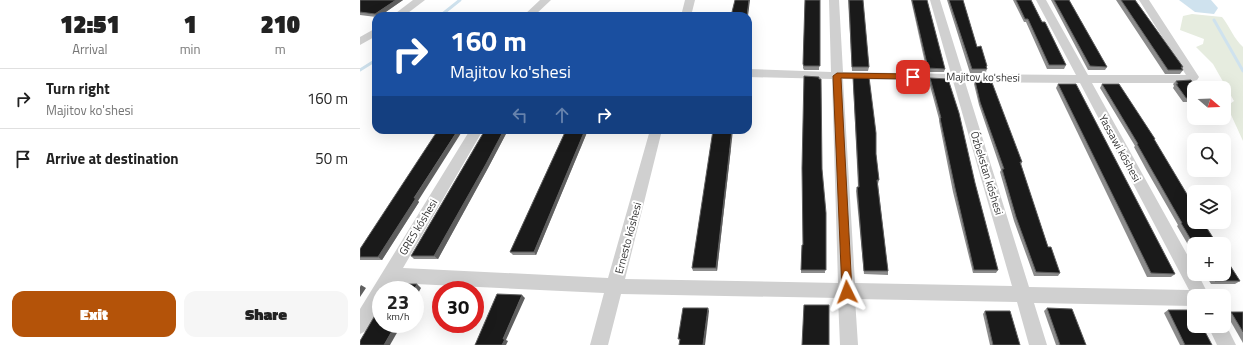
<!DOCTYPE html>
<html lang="en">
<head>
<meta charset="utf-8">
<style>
  :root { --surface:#fff; --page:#f6f6f6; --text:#222; --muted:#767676; --line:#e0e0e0; --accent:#b45309 }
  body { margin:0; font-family:"Titillium Web",sans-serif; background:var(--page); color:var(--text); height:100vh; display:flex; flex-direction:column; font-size:15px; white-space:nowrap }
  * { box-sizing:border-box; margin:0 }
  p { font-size:13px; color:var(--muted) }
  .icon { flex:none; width:22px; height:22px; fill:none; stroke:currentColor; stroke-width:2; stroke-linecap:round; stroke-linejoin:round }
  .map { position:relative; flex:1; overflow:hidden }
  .details { display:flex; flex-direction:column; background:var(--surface); width:360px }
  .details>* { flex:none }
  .hud { position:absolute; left:12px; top:12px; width:380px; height:122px; border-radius:12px; box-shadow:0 4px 16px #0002; background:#1a4fa0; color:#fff; overflow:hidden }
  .needle { width:26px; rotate:109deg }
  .fabs { position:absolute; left:827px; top:81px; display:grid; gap:8px }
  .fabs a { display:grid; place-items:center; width:44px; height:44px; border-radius:8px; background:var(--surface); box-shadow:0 4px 16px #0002; font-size:20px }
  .speed { position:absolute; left:12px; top:281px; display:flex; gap:8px; font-size:20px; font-weight:700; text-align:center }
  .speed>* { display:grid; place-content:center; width:52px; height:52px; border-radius:50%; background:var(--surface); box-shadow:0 4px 16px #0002; line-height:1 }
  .speed small { font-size:10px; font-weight:400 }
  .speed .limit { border:6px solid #d22; background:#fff; color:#111 }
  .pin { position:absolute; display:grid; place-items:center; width:34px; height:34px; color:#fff; margin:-17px; border-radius:8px; box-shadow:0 2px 6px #0006 }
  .me { position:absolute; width:44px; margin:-22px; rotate:357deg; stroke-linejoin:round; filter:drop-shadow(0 0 3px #0008) }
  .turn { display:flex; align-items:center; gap:14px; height:84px; padding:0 12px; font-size:18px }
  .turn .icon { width:52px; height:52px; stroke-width:2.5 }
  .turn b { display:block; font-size:28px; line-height:34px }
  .lanes { display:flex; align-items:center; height:38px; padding:0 12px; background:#0003; justify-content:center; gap:20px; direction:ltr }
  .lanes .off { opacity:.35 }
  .eta { display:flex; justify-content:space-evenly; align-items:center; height:68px; text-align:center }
  .eta b { font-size:24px; font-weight:800; line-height:28px }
  .cta { display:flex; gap:8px; margin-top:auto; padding:8px 12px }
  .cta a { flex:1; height:46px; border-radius:12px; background:var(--accent); color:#fff; font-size:16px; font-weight:800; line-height:46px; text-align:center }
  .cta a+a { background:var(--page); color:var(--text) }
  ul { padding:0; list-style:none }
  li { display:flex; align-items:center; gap:12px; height:60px; padding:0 12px; border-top:1px solid var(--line) }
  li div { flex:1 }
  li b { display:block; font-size:15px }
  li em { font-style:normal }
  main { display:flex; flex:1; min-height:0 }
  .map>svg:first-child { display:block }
  .green { fill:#e6ecdf }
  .water { fill:#cfe2ee }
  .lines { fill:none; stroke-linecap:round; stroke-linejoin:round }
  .stream { stroke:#cfe2ee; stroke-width:3 }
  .minor { fill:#d0d0d0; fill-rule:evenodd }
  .wall { fill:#8c8c8c }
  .shaded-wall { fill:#5f5f5f }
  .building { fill:#1a1a1a; stroke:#5f5f5f }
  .route { fill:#b45309; stroke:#753606 }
  .labels { text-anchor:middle; stroke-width:4; stroke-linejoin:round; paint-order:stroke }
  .street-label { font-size:11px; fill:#333; stroke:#fff }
</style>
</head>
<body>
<main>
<section class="details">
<div class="eta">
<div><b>12:51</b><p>Arrival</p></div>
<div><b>1</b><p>min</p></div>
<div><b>210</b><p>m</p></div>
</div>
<ul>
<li><svg class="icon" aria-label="right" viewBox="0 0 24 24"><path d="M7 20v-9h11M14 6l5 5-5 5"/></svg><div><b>Turn right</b><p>Majitov ko'shesi</p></div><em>160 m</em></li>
<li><svg class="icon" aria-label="arrive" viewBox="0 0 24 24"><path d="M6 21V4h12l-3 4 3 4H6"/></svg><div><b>Arrive at destination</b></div><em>50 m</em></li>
</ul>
<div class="cta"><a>Exit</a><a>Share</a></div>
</section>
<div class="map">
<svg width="883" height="345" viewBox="0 0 883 345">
  <rect width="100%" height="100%" fill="#fff"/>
  <path class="green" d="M832 14 862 17C870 27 874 39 883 47V141L867 106 874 101 853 64 836 47 843 44 844 39 820 30 823 16Z"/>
  <polygon class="water" points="819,0 851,0 858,8 854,14 835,12"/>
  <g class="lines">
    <g class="stream">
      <polyline points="80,16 100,0"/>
      <polyline points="854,20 883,71"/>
      <polyline points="0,70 16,60"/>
    </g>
    <g class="minor">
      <polygon points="53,0 65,0 44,16 32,16"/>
      <polygon points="180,0 191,0 174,16 163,16"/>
      <polygon points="325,0 335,0 331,16 321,16"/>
      <path d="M469 0H479L483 72 591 74 570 0H580L603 74 716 75 676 0H686L728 75H826L779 0H789L839 77 837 80 826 83H732L834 267V274H838L849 296H834V306L674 303 687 345H669L657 302 495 299 498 345H480L478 298 261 294 248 345H230L244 293 34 283 30 290H21V306L6 331 0 334V309L110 130H123L43 268 248 278 290 130H302L265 279 478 283 472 79 388 77V69L471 72ZM483 79 593 81 652 286 495 283ZM605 82 720 83 829 290 669 287Z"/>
      <polygon points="16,28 16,36 0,45 0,37"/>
      <polygon points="864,321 876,345 857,345 848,326 864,326"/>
    </g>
  </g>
  <g class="wall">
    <polygon points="0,0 43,0 20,16 16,16 16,17 0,15"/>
    <polygon points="445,0 460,0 459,70 444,70 443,68"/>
    <polygon points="488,0 503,0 509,67 508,71 492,71"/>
    <polygon points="551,0 567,0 585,69 584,72 567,72"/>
    <polygon points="587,0 603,0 617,47 627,66 626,73 610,73"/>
    <polygon points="653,0 671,0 682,22 706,65 704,69 687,69 666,22 664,22"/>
    <polygon points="691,0 709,0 747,67 745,70 728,70"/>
    <polygon points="756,0 775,0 823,67 822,69 823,70 820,74 805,74"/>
    <polygon points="493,77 516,154 519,180 518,184 528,271 528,275 504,274 496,191 497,187 498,187 493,81"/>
    <polygon points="570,78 615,183 638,270 636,273 613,273 593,192 579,121 579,119 569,82"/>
    <polygon points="615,81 662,162 661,165 688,247 700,273 698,276 674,276 654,221 640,172 641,170 619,105 614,84"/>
    <polygon points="816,81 834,88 834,102 823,102 813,88 814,86 813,84"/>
    <polygon points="698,84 815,274 811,277 787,277 696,88"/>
    <polygon points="742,84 795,139 794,140 834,244 834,255 817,226 818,225 787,171 774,147 775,146 740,88"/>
    <polygon points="125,130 148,130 128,168 78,259 54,259 51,256 111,154"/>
    <polygon points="206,130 228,130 176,255 153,255 150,252"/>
    <polygon points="371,148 357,271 333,271 332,268"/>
    <polygon points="462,169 465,273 441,273 442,245 443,245"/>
    <polygon points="58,201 59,202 22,260 0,260 0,249"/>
    <polygon points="845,274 864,274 880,281 875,284 851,284"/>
    <polygon points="687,308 726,345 696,345 684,311"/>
    <polygon points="808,310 852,345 820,345 804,313"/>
    <polygon points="625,311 660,345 630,345 623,314"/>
    <polygon points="871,312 883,312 883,343 867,315"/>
  </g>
  <g class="shaded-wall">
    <polygon points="36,0 43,0 20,16 17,16 15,14"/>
    <polygon points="389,0 390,0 388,16 387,16"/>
    <polygon points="98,130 103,130 58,201 59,202 22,260 18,257 54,198"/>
    <polygon points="144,130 148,130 128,168 78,259 74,256"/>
    <polygon points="225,130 228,130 176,255 174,252"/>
    <polygon points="372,130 373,130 371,148 357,271 356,268"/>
    <polygon points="57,284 61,288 55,299 55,290 54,290"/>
    <polygon points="1,285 6,288 0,297 0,287"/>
    <polygon points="162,295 165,298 146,340 148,341 146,345 142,345 143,339"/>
    <polygon points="348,308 349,311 345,345 343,345"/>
    <polygon points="36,324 42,324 30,345 24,345"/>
  </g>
  <g class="building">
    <polygon points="0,0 36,0 15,14 0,12"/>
    <polygon points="375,0 389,0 387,16 371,16"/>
    <polygon points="445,0 460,0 460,66 444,66 443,64"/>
    <polygon points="489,0 503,0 509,67 492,67"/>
    <polygon points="552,0 567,0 585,69 568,68"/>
    <polygon points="589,0 603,0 617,47 621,46 627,66 626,66 627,69 612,69"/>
    <polygon points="656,0 671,0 682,22 685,22 706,65 689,65 668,19 665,19"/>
    <polygon points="694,0 709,0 747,67 730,66"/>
    <polygon points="761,0 775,0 823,67 821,67 823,70 808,70"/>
    <polygon points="258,15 273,15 272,16 257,16"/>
    <polygon points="444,76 459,77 459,79 461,79 462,169 466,213 466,270 441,270 442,245 443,245 442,168"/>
    <polygon points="493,77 509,77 516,133 516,154 519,180 517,180 528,271 504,271 497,187 499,187"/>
    <polygon points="570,78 588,79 599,113 615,183 638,270 614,270 595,188 580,118 581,118"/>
    <polygon points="631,80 662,162 660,162 688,247 691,247 700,273 676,272 656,217 642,169 644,169 620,102 615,81"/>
    <polygon points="831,80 836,88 834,88 834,99 826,98 816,84 818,84 816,81"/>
    <polygon points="698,84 716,84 815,274 791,273"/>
    <polygon points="742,84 759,84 795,139 794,139 834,206 834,222 843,222 857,244 834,244 834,245 821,223 822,223 790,167 777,144 778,144"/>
    <polygon points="78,130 98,130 54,198 56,198 18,257 0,257 0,249"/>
    <polygon points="125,130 144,130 126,164 74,256 51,256 111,154"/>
    <polygon points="206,130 225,130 174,252 150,252"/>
    <polygon points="353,130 372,130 356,268 332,268"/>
    <polygon points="864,256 880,281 855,281 851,274 864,274"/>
    <polygon points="33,284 57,284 54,290 30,290"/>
    <polygon points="137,294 162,295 143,339 145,339 142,345 115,345"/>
    <polygon points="21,305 21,324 36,324 24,345 0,345 0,341"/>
    <polygon points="444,305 469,305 469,345 442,345"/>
    <polygon points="323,308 348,308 343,345 319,345 320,339 318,339"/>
    <polygon points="687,308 712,309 726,345 700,345"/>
    <polygon points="808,310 834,310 834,326 842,326 852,345 825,345"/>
    <polygon points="625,311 650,311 660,345 633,345"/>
    <polygon points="871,312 883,312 883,332"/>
  </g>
  <polygon class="route" points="477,73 553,74 557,77 553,79 481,78 492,292 491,295 487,297 483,295 482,292 473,76"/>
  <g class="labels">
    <g class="street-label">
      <text transform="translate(623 77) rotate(1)" y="4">Majitov ko'shesi</text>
      <text transform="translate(760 148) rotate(61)" y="4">Yassawi kóshesi</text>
      <text transform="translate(627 173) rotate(73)" y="4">Ózbekstan kóshesi</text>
      <text transform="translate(58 227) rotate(-59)" y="4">GRES kóshesi</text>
      <text transform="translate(268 238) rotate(-75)" y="4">Ernesto kóshesi</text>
    </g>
  </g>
</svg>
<div class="fabs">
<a><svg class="needle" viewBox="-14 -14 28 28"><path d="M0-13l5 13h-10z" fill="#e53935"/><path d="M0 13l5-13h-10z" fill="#767676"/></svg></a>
<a><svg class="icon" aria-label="search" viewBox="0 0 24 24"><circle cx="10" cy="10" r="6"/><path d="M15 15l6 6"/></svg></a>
<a><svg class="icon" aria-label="layers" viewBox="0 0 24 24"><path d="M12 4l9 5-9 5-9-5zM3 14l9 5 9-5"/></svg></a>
<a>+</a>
<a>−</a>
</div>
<div class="speed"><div>23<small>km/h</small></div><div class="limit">30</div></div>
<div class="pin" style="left:553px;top:77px;background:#d93025"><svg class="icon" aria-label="arrive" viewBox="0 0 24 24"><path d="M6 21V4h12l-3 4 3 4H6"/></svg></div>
<svg class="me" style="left:487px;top:292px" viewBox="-20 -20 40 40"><path d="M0-17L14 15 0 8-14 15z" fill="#b45309" stroke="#fff" stroke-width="4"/></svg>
<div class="hud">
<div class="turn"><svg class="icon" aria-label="right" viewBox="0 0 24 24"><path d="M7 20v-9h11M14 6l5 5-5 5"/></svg><div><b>160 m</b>Majitov ko'shesi</div></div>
<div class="lanes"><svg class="icon off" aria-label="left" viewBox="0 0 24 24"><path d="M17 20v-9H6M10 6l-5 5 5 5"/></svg><svg class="icon off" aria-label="ahead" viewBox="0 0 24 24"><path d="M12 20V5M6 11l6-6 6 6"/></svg><svg class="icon" aria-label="right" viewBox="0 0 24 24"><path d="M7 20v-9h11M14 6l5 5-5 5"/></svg></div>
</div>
</div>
</main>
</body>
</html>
